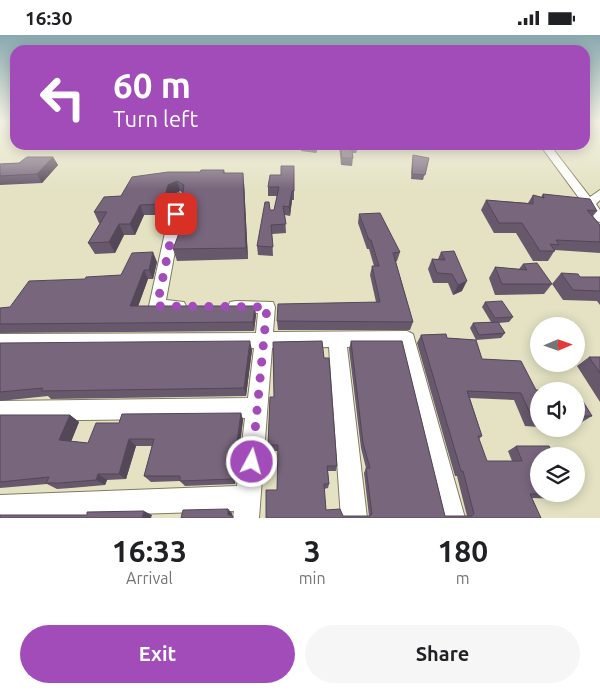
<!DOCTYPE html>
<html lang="en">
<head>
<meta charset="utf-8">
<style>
  :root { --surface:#fff; --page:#f6f6f6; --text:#202124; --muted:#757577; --accent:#a24cba }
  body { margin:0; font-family:Ubuntu,sans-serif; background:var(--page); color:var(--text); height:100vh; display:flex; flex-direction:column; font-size:19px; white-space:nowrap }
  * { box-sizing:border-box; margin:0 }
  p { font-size:16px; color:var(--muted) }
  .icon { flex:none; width:28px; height:28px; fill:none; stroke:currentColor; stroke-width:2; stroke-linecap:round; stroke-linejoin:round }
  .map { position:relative; height:483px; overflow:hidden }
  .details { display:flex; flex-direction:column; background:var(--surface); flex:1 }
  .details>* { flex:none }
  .guide { position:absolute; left:10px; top:10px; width:580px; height:105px; border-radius:15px; box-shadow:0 2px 12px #0003; background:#a24cba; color:#fff; overflow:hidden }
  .needle { width:32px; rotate:88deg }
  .buttons { position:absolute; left:530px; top:282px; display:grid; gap:10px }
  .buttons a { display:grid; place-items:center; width:55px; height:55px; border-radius:50%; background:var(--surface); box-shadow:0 2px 12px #0003; font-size:25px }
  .pin { position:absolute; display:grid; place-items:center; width:42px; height:42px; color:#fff; margin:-21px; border-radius:10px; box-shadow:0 2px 8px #0006 }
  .me { position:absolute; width:55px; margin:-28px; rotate:6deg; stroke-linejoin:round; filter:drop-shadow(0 0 4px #0008) }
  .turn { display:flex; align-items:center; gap:18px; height:105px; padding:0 20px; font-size:22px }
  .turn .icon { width:65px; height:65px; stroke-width:2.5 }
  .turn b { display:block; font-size:35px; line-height:42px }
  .eta { display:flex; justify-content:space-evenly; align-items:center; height:85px; text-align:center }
  .eta b { font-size:30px; font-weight:600; line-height:35px }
  .action { display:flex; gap:10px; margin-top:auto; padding:10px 20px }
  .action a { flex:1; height:58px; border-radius:30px; background:var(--accent); color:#fff; font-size:20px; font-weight:600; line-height:58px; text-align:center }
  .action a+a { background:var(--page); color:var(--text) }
  .status { display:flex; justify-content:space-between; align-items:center; height:35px; padding:0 25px; background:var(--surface); direction:ltr }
  .status svg { height:14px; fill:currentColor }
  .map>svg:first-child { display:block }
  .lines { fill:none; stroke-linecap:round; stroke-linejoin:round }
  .minor-casing { stroke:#7e7c60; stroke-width:2 }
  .minor { fill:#fff; fill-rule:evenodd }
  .wall { fill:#67586c }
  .shaded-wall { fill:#544758 }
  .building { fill:#78667d; stroke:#544758 }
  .route { stroke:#a24cba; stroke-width:9; stroke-dasharray:0 16.2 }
</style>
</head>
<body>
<div class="status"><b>16:30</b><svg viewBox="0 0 49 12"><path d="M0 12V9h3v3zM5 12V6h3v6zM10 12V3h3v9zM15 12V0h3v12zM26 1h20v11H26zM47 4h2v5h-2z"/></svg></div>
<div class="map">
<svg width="600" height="483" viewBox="0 0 600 483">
  <rect width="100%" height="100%" fill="#e4e2c3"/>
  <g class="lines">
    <g class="minor-casing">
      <g id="minor">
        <polygon points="540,110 550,110 590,162 600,155 600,165 596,169 600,175 600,187 596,186"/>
        <path d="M179 158 185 161 166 265 184 267 186 271 184 275C174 279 161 279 151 275L149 271 173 161Z"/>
        <polygon points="236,266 273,267 275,272 273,297 407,296 413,299 465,483 439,483 400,312 347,312 367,483 341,483 329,312 272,313 259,483 233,483 234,476 0,483 0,460 237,451 245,383 0,386 0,366 248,363 254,313 0,315 0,299 256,298 258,278 230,277 228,272 230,267"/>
      </g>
    </g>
    <use href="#minor" class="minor"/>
  </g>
  <g class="wall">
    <polygon points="132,110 150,110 147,114 134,115"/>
    <polygon points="301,110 319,110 316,118 301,116"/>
    <polygon points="339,110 359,110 356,118 353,118 353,123 352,131 341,130"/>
    <polygon points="413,120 429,123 423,145 411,144 412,125"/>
    <polygon points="53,122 58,130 42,148 0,150 0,129 19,128"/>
    <polygon points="294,131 294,165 292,165 290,181 285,180 286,198 272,199 273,221 258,220 257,211 270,175 274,175 277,161 268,161 268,152 281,140"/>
    <polygon points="224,135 225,138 244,148 248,224 177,226 173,214 180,197 178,189 182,158 180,156 171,161 167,180 144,180 135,200 124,200 115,218 95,219 88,208 100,188 99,188 94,177 121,161 200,137"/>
    <polygon points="543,159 597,176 593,181 600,190 600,218 555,215 548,226 533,226 516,198 494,198 481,175 486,165 528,168 533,160 541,162"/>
    <polygon points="359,179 400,217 397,226 396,227 413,287 410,295 278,295 277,286 376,267 370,240 372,231 374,231 369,214 367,214 358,188"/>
    <polygon points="441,217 462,256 453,260 448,248 433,248 428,234 432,224 438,224"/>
    <polygon points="157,227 153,244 148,244 138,271 256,280 254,296 0,298 0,273 10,272 85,244 121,240"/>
    <polygon points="523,229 552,249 561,238 580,242 600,242 600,270 597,266 563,265 552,249 544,259 495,260 489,243 495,232 519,234"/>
    <polygon points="485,267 513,282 509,287 499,288 505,298 501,303 476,305 470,293 473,288 491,287 482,272"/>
    <polygon points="446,299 447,303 476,305 482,324 521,326 536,355 576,355 592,381 582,387 576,387 576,356 539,356 539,392 525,391 514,365 470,363 482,401 479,404 487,426 512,426 508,416 516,411 549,411 554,421 539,421 539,459 573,459 562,464 532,463 541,483 266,483 266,455 277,455 278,416 269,416 268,410 270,362 274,362 273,307 322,306 324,323 329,323 337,431 336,436 328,436 329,449 328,453 324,454 326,475 340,474 343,481 369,481 364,438 366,433 361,413 349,314 351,306 402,306 445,481 467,481 457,441 455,441 417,308 421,300"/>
    <polygon points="0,308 252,315 246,361 51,364 48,361 0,366"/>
    <polygon points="589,322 600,322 600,367 577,331"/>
    <polygon points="241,378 243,385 235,449 185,451 180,446 151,447 144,441 152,411 136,411 126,444 107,445 105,450 71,453 57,454 47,449 0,453 0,380 70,380 79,387 71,406 88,408 119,388"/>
  </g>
  <g class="shaded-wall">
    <polygon points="146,110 150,110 147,114"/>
    <polygon points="316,110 319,110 316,118"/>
    <polygon points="53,122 58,130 42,148 37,139"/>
    <polygon points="243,138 244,148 248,224 246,213"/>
    <polygon points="177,146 180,156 171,161 167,180 163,169 168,150"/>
    <polygon points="292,156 292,165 290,181 289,172"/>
    <polygon points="140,170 144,180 135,200 130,189"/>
    <polygon points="119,189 124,200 115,218 109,207"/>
    <polygon points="153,217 157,227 153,244 149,235"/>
    <polygon points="144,235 148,244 135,280 130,271"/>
    <polygon points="467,246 462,256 453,260 458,250"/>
    <polygon points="255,271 256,280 254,296 253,287"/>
    <polygon points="250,306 252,315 246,361 244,353"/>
    <polygon points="241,378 243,385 235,449 232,444"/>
    <polygon points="70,380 79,387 69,412 59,405"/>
    <polygon points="129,404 136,411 126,444 119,439"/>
    <polygon points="98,439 107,445 105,450 96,445"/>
    <polygon points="228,474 232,478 232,483 228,480"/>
    <polygon points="144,476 152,480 151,483 142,483"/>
  </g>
  <g class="building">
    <polygon points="340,110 351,110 353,123 342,123"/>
    <polygon points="413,120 429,123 425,140 412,139"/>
    <polygon points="27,122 53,122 37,139 0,141 0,129 19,128"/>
    <polygon points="281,131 294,131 294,156 292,156 289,172 283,171 286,189 271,190 273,212 257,211 265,167 269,167 270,175 274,175 279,152 268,152 270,140 281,140"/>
    <polygon points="201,135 224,135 223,138 243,138 246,213 173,214 183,188 178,189 184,150 177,146 168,150 163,169 140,170 130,189 119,189 109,207 88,208 107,177 94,177 104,162 121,161 132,142 168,137 200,137"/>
    <polygon points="543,159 590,164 597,176 587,175 600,190 600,207 556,205 559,210 550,209 555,216 540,216 522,188 499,188 486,165 533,169 533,160 544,163"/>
    <polygon points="380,178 400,217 393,218 413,287 277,286 278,269 380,267 372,231 379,231 371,205 369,205 359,179"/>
    <polygon points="454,216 467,246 458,250 452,239 437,238 432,224 445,225 441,217"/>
    <polygon points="153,217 149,235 144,235 130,271 255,271 253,287 0,289 0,273 10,272 29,246 85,244 86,242 121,240 132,218"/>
    <polygon points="537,228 552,249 502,249 495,232 527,235 523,229"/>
    <polygon points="561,238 578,239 580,242 600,242 600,256 573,255"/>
    <polygon points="502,266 513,282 495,283 485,267"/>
    <polygon points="498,287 505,298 479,300 473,288"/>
    <polygon points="446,299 447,303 476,305 482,324 521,326 536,355 576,355 592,381 576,381 576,356 539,356 539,385 533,385 521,358 467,356 482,401 478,401 487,426 522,426 516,411 549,411 554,421 539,421 539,459 573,459 530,459 541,483 266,483 266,455 277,455 278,410 268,410 270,362 274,362 273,307 322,306 324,323 329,323 337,431 327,431 329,449 324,449 326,475 340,474 343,481 370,481 372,479 366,433 370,433 363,408 351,306 402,306 445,481 472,481 474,479 463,436 461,436 421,300"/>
    <polygon points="250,306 244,353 41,356 43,353 0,357 0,308"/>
    <polygon points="589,322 600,322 600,338"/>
    <polygon points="241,378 232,444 180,446 180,441 144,441 154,404 129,404 119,439 98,439 96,445 60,448 46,448 49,442 0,447 0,380 70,380 59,405 88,408 96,388 119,388 122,379"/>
    <polygon points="228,474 228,480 233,481 233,483 181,483 183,475"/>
    <polygon points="144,476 142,483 0,483 0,480 87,480 87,477"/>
  </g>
  <linearGradient id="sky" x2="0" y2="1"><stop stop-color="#89a8ae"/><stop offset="0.56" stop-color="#f3f2e4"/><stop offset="1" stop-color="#f3f2e4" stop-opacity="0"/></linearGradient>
  <rect width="600" height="154" fill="url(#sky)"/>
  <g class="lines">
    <polyline class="route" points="176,179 157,271 267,272 252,427"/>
  </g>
</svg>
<div class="buttons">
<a><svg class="needle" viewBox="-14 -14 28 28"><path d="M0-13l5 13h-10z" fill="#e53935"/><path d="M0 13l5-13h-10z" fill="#757577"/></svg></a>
<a><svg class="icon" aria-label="sound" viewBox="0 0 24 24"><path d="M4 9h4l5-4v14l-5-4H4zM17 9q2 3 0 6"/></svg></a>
<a><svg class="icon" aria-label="layers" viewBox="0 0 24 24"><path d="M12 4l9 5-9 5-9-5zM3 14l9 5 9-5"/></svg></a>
</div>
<div class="pin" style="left:176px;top:179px;background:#d93025"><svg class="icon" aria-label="arrive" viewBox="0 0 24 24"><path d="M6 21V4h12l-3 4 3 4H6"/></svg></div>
<svg class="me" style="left:252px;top:427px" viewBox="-20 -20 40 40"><circle r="17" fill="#a24cba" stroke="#fff" stroke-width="3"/><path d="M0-11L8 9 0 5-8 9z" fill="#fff"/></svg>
<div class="guide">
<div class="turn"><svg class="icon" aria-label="left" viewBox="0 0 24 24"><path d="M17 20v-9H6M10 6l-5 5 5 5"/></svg><div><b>60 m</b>Turn left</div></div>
</div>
</div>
<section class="details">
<div class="eta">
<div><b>16:33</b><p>Arrival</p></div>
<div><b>3</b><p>min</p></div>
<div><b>180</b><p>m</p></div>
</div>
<div class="action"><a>Exit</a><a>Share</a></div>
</section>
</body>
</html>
